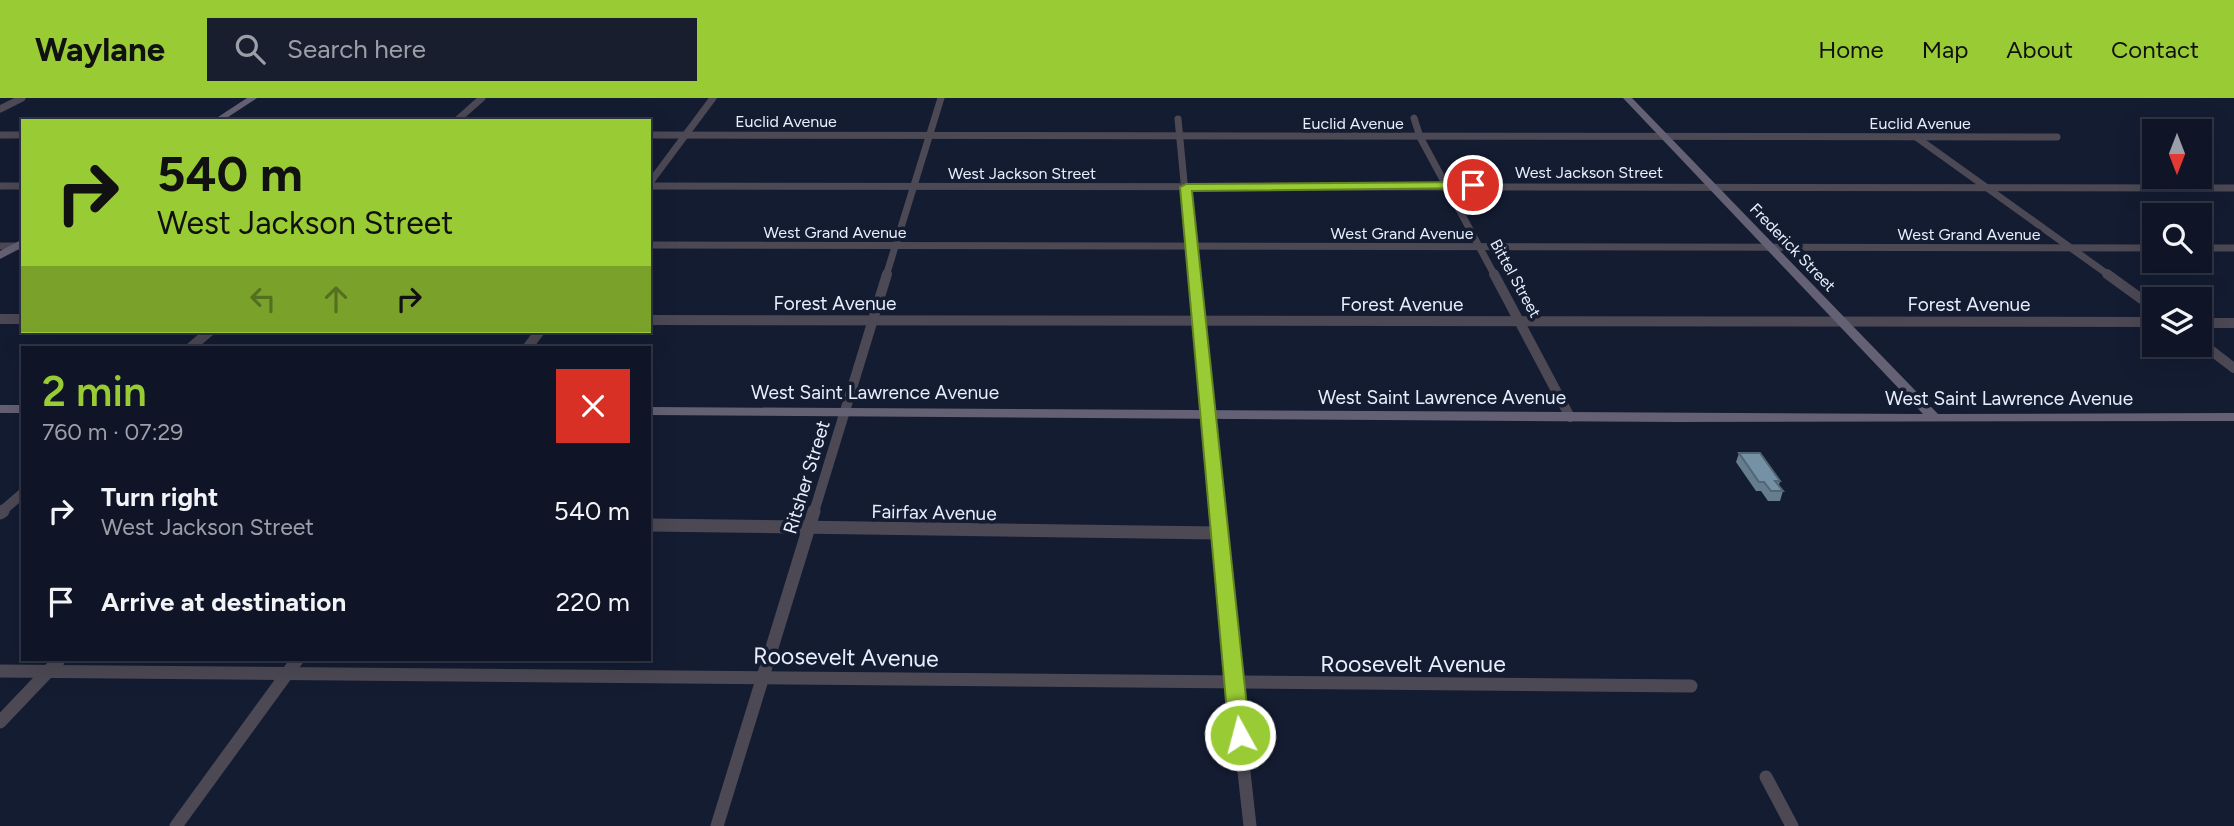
<!DOCTYPE html>
<html lang="en">
<head>
<meta charset="utf-8">
<style>
  :root { --surface:#0f1526; --page:#181e2e; --text:#f1f3f6; --muted:#9b9fa7; --line:#2f3443; --accent:#99cb35 }
  body { margin:0; font-family:Figtree,sans-serif; background:var(--page); color:var(--text); height:100vh; display:flex; flex-direction:column; font-size:26px; white-space:nowrap }
  * { box-sizing:border-box; margin:0 }
  p { font-size:23px; color:var(--muted) }
  .icon { flex:none; width:38px; height:38px; fill:none; stroke:currentColor; stroke-width:2; stroke-linecap:round; stroke-linejoin:round }
  .map { position:relative; flex:1; overflow:hidden }
  .sheet { position:absolute; left:21px; top:248px; width:630px; height:315px; display:flex; flex-direction:column; background:var(--surface); border-radius:0px; box-shadow:0 7px 28px #0002,0 0 0 2px var(--line) }
  .sheet>* { flex:none }
  .top-card { position:absolute; left:21px; top:21px; width:630px; height:214px; border-radius:0px; box-shadow:0 7px 28px #0002,0 0 0 2px var(--line); background:#99cb35; color:#111; overflow:hidden }
  .needle { width:46px; rotate:180deg }
  .buttons { position:absolute; left:2142px; top:21px; display:grid; gap:14px }
  .buttons a { display:grid; place-items:center; width:70px; height:70px; border-radius:0px; background:var(--surface); box-shadow:0 7px 28px #0002,0 0 0 2px var(--line); font-size:35px }
  .pin { position:absolute; display:grid; place-items:center; width:60px; height:60px; color:#fff; margin:-30px; border:4px solid #fff; border-radius:50%; box-shadow:0 2px 7px #0007 }
  .me { position:absolute; width:77px; margin:-38px; rotate:353deg; stroke-linejoin:round; filter:drop-shadow(0 0 5px #0008) }
  .turn { display:flex; align-items:center; gap:24px; height:147px; padding:0 21px; font-size:32px }
  .turn .icon { width:91px; height:91px; stroke-width:2.5 }
  .turn b { display:block; font-size:49px; line-height:60px }
  .lanes { display:flex; align-items:center; height:66px; padding:0 21px; background:#0003; justify-content:center; gap:35px; direction:ltr }
  .lanes .off { opacity:.35 }
  .round { display:grid; place-items:center; flex:none; width:74px; height:74px; border-radius:0px; background:var(--page) }
  .head { display:flex; align-items:center; justify-content:space-between; height:119px; padding:0 21px }
  h1 { font-size:42px; font-weight:600; line-height:52px; color:var(--accent) }
  ul { padding:0; list-style:none }
  li { display:flex; align-items:center; gap:21px; height:91px; padding:0 21px }
  li div { flex:1 }
  li b { display:block; font-size:26px }
  li em { font-style:normal }
  header { display:flex; align-items:center; gap:42px; box-sizing:border-box; height:98px; padding:0 35px; background:var(--accent); color:#111 }
  header strong { font-size:33px }
  nav { display:flex; gap:38px; margin-inline-start:auto; font-size:24px }
  .search { width:490px; height:63px; background:var(--page); display:flex; align-items:center; gap:18px; box-sizing:border-box; padding:0 24px; border-radius:0px; color:var(--muted); font-size:26px }
  .map>svg:first-child { display:block }
  .lines { fill:none; stroke-linecap:round; stroke-linejoin:round }
  .street-far2 { stroke:#4c4955; stroke-width:7 }
  .street-far1 { stroke:#4c4955; stroke-width:10 }
  .street { stroke:#4c4955; stroke-width:13 }
  .secondary { fill:#656174; fill-rule:evenodd }
  .wall { fill:#657d8e }
  .building { fill:#7591a5; stroke:#526674; stroke-width:2 }
  .route { fill:#99cb35; stroke:#638422; stroke-width:2 }
  .labels { text-anchor:middle; stroke-width:7; stroke-linejoin:round; paint-order:stroke }
  .far-street-label { font-size:16px; fill:#e7eefd; stroke:#141c32 }
  .street-label { font-size:19px; fill:#e7eefd; stroke:#141c32 }
  .near-street-label { font-size:23px; fill:#e7eefd; stroke:#141c32 }
</style>
</head>
<body>
<header>
<strong>Waylane</strong>
<div class="search"><svg class="icon" aria-label="search" viewBox="0 0 24 24"><circle cx="10" cy="10" r="6"/><path d="M15 15l6 6"/></svg>Search here</div>
<nav><a>Home</a><a>Map</a><a>About</a><a>Contact</a></nav>
</header>
<div class="map">
<svg width="2234" height="728" viewBox="0 0 2234 728">
  <rect width="100%" height="100%" fill="#141c32"/>
  <g class="lines">
    <g class="street-far2">
      <polyline points="0,11 22,0"/>
      <polyline points="1414,20 1420,39 1495,178"/>
      <polyline points="1178,21 1193,178"/>
      <polyline points="456,23 482,0"/>
      <polyline points="0,37 23,37"/>
      <polyline points="649,37 2057,39"/>
      <polyline points="1916,39 2110,178"/>
      <polyline points="649,86 713,0"/>
      <polyline points="0,88 23,88"/>
      <polyline points="649,88 2234,90"/>
      <polyline points="649,147 2154,150"/>
      <polyline points="0,148 22,148"/>
      <polyline points="2200,150 2234,150"/>
      <polyline points="886,178 941,0"/>
    </g>
    <g class="street-far1">
      <polyline points="1193,176 1216,414"/>
      <polyline points="1494,176 1570,319"/>
      <polyline points="2107,176 2154,210"/>
      <polyline points="0,221 23,221"/>
      <polyline points="649,222 2154,224"/>
      <polyline points="2200,225 2234,225"/>
      <polyline points="2200,244 2234,270"/>
      <polyline points="190,250 210,233"/>
      <polyline points="527,250 540,233"/>
      <polyline points="1,414 23,395"/>
      <polyline points="814,414 887,176"/>
    </g>
    <g class="street">
      <polyline points="1215,413 1250,728"/>
      <polyline points="0,415 3,413"/>
      <polyline points="649,427 1218,435"/>
      <polyline points="0,573 1691,588"/>
      <polyline points="0,624 59,562"/>
      <polyline points="1766,679 1792,728"/>
      <polyline points="176,728 297,562"/>
      <polyline points="717,728 814,413"/>
    </g>
    <g class="secondary">
      <polygon points="247,0 257,0 222,23 212,23"/>
      <polygon points="1623,0 1632,0 1938,316 2234,315 2234,323 1677,324 649,317 649,309 1923,316"/>
      <polygon points="23,141 23,149 0,161 0,153"/>
      <rect x="0" y="307" width="23" height="8"/>
    </g>
  </g>
  <polygon class="wall" points="1739,355 1780,383 1779,387 1783,393 1780,403 1768,403 1761,393 1756,393 1736,364"/>
  <polygon class="building" points="1739,355 1760,355 1780,383 1775,383 1783,393 1771,393 1764,384 1759,384"/>
  <polygon class="route" points="1473,84 1477,85 1477,90 1192,93 1250,637 1247,643 1232,643 1229,637 1180,89 1186,86"/>
  <g class="labels">
    <g class="far-street-label">
      <text x="786" y="29">Euclid Avenue</text>
      <text x="1353" y="31">Euclid Avenue</text>
      <text x="1920" y="31">Euclid Avenue</text>
      <text x="1589" y="80">West Jackson Street</text>
      <text x="1022" y="81">West Jackson Street</text>
      <text x="835" y="140">West Grand Avenue</text>
      <text x="1402" y="141">West Grand Avenue</text>
      <text x="1969" y="142">West Grand Avenue</text>
      <text transform="translate(1793 149) rotate(46)" y="6">Frederick Street</text>
      <text transform="translate(1516 180) rotate(61)" y="6">Bittel Street</text>
    </g>
    <g class="street-label">
      <text x="835" y="212">Forest Avenue</text>
      <text x="1402" y="213">Forest Avenue</text>
      <text x="1969" y="213">Forest Avenue</text>
      <text x="875" y="301">West Saint Lawrence Avenue</text>
      <text x="1442" y="306">West Saint Lawrence Avenue</text>
      <text x="2009" y="307">West Saint Lawrence Avenue</text>
      <text transform="translate(806 379) rotate(-73)" y="7">Ritsher Street</text>
      <text transform="translate(934 414) rotate(1)" y="7">Fairfax Avenue</text>
    </g>
    <g class="near-street-label">
      <text transform="translate(846 559) rotate(1)" y="8">Roosevelt Avenue</text>
      <text x="1413" y="574">Roosevelt Avenue</text>
    </g>
  </g>
</svg>
<div class="buttons">
<a><svg class="needle" viewBox="-14 -14 28 28"><path d="M0-13l5 13h-10z" fill="#e53935"/><path d="M0 13l5-13h-10z" fill="#9b9fa7"/></svg></a>
<a><svg class="icon" aria-label="search" viewBox="0 0 24 24"><circle cx="10" cy="10" r="6"/><path d="M15 15l6 6"/></svg></a>
<a><svg class="icon" aria-label="layers" viewBox="0 0 24 24"><path d="M12 4l9 5-9 5-9-5zM3 14l9 5 9-5"/></svg></a>
</div>
<div class="pin" style="left:1473px;top:87px;background:#d93025"><svg class="icon" aria-label="arrive" viewBox="0 0 24 24"><path d="M6 21V4h12l-3 4 3 4H6"/></svg></div>
<svg class="me" style="left:1240px;top:637px" viewBox="-20 -20 40 40"><circle r="17" fill="#99cb35" stroke="#fff" stroke-width="3"/><path d="M0-11L8 9 0 5-8 9z" fill="#fff"/></svg>
<div class="top-card">
<div class="turn"><svg class="icon" aria-label="right" viewBox="0 0 24 24"><path d="M7 20v-9h11M14 6l5 5-5 5"/></svg><div><b>540 m</b>West Jackson Street</div></div>
<div class="lanes"><svg class="icon off" aria-label="left" viewBox="0 0 24 24"><path d="M17 20v-9H6M10 6l-5 5 5 5"/></svg><svg class="icon off" aria-label="ahead" viewBox="0 0 24 24"><path d="M12 20V5M6 11l6-6 6 6"/></svg><svg class="icon" aria-label="right" viewBox="0 0 24 24"><path d="M7 20v-9h11M14 6l5 5-5 5"/></svg></div>
</div>
<section class="sheet">
<div class="head"><div><h1>2 min</h1><p>760 m · 07:29</p></div><a class="round" style="background:#d93025;color:#fff"><svg class="icon" aria-label="close" viewBox="0 0 24 24"><path d="M6 6l12 12M18 6L6 18"/></svg></a></div>
<ul>
<li><svg class="icon" aria-label="right" viewBox="0 0 24 24"><path d="M7 20v-9h11M14 6l5 5-5 5"/></svg><div><b>Turn right</b><p>West Jackson Street</p></div><em>540 m</em></li>
<li><svg class="icon" aria-label="arrive" viewBox="0 0 24 24"><path d="M6 21V4h12l-3 4 3 4H6"/></svg><div><b>Arrive at destination</b></div><em>220 m</em></li>
</ul>
</section>
</div>
</body>
</html>
